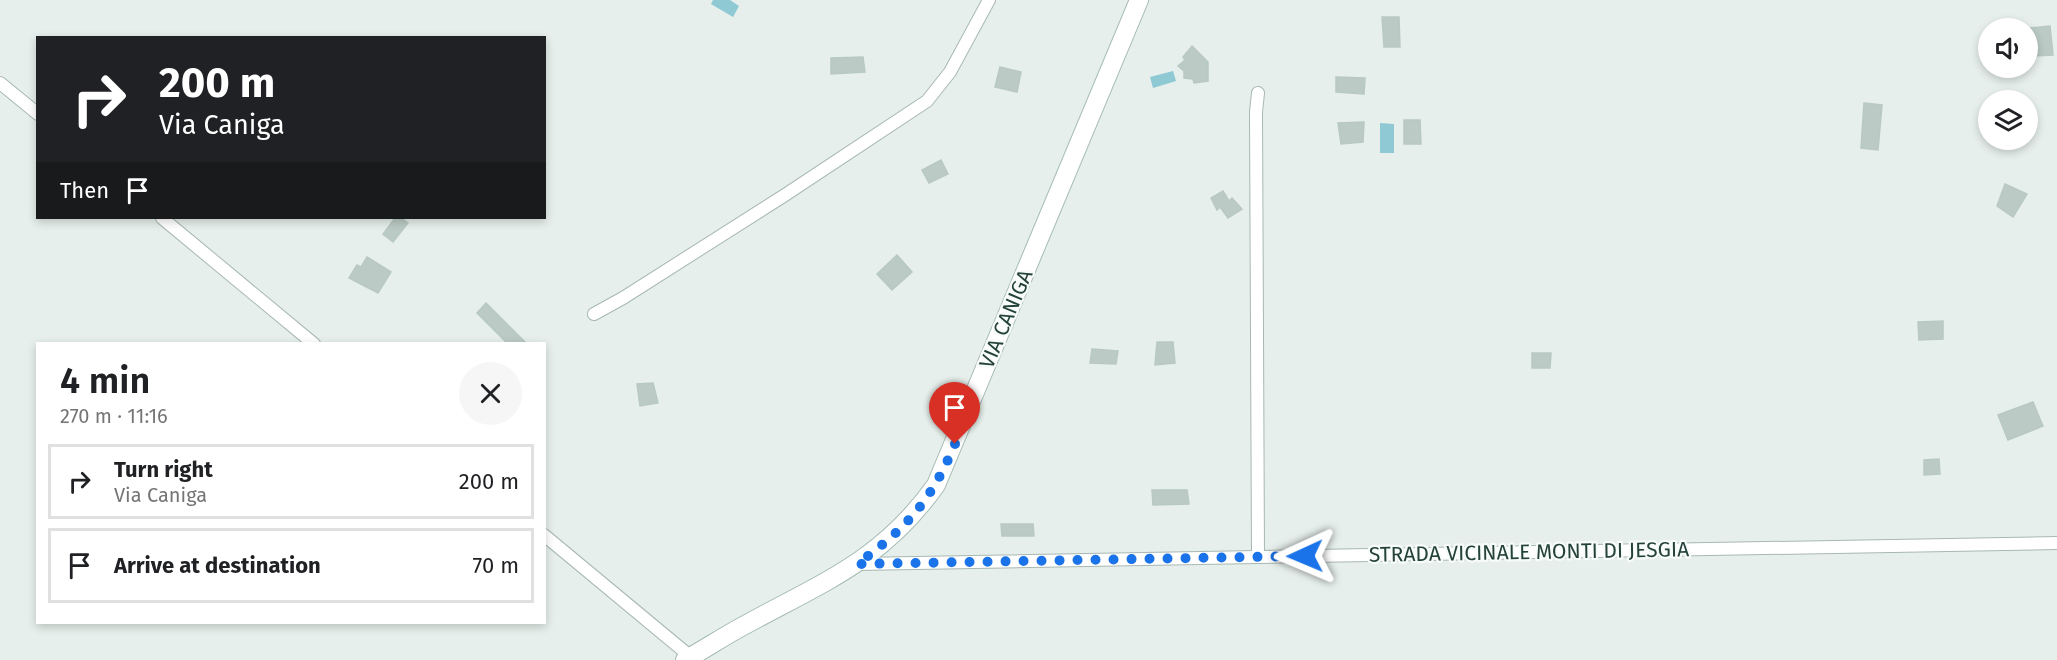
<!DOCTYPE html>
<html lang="en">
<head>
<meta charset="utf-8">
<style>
  :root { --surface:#fff; --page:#f6f6f6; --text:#202124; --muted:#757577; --line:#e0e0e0 }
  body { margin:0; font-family:"Fira Sans",sans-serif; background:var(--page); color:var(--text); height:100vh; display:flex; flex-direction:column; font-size:22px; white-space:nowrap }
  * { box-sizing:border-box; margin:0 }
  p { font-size:20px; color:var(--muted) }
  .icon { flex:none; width:33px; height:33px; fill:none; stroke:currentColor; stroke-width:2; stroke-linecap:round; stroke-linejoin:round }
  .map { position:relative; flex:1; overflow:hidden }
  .drawer { position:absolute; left:36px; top:342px; width:510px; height:282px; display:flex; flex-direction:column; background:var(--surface); border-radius:0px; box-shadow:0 3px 9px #0003 }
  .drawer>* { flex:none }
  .banner { position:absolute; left:36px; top:36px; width:510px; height:183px; border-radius:0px; box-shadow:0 3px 9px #0003; background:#202124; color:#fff; overflow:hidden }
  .tools { position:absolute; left:1978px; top:18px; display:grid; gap:12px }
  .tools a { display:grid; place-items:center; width:60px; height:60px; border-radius:50%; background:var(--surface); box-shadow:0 3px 9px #0003; font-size:30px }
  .pin { position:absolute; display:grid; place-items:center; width:51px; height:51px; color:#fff; margin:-62px -26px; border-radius:50% 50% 50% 0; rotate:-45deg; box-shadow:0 0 6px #0007 }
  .pin .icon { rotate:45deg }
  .me { position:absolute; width:66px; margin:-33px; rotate:269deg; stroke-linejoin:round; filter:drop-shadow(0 0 4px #0008) }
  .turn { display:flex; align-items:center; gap:21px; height:126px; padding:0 24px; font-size:27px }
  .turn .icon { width:78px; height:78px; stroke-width:2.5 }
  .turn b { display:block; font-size:42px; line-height:51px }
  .then { display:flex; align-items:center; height:57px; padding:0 24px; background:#0003; gap:12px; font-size:22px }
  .round { display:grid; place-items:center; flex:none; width:63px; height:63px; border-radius:32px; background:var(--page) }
  .summary { display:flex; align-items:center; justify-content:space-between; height:102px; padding:0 24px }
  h1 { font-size:36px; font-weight:600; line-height:45px }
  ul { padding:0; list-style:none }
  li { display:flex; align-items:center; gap:18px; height:75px; margin:0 12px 9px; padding:0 12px; border:3px solid var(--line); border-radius:0px }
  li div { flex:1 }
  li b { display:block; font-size:22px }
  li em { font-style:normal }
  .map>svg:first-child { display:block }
  .water { fill:#8ec9d4 }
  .building { fill:#bbcac4; stroke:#b8c9c2; stroke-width:1.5 }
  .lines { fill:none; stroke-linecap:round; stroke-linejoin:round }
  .street-casing { stroke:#a8b8b2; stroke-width:14 }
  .secondary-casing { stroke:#a4bbb3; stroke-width:20 }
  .street { stroke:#fff; stroke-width:12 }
  .secondary { stroke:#fff; stroke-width:18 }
  .route { stroke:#1a73e8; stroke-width:10; stroke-dasharray:0 18 }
  .labels { text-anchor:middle; stroke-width:4.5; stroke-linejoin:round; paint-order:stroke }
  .street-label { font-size:21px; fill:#24423a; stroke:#f7fbf9 }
</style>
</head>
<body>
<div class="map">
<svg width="2057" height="660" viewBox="0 0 2057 660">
  <rect width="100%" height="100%" fill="#e6efeb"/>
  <g class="water">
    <polygon points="713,0 730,0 739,6 733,17 711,4"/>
    <polygon points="1173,71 1176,81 1153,88 1150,77"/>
    <polygon points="1380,123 1394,124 1394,153 1380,153"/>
  </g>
  <g class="building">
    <polygon points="1382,17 1399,17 1400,47 1384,47"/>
    <polygon points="2050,26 2053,55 2030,56 2029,28"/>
    <polygon points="1192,46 1208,62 1208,81 1194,83 1193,79 1184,78 1184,71 1178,66 1185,60 1183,57"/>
    <polygon points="863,57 865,72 831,74 831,58"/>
    <polygon points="1000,67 1021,72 1017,92 995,87"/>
    <polygon points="1336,77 1365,78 1364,94 1336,92"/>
    <polygon points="1864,103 1882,105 1878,150 1861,148"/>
    <polygon points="1404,120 1420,120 1421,144 1404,144"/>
    <polygon points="1364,122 1363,142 1341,144 1338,123"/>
    <polygon points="941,160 948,174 929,183 922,170"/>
    <polygon points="2005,184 2027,194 2013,217 1997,206"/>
    <polygon points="1223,191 1229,201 1232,198 1242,209 1228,218 1220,207 1217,210 1211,198"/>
    <polygon points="395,218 401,218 408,223 393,242 383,234"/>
    <polygon points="897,255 912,272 892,290 877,274"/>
    <polygon points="367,257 391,272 378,293 349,278 357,265 361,267"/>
    <polygon points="486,303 527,344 508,344 477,313"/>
    <polygon points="1943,321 1943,339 1919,340 1918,322"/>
    <polygon points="1157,342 1173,342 1175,363 1155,365"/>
    <polygon points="1092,349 1118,351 1116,364 1090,363"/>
    <polygon points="1532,353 1551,353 1550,368 1532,368"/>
    <polygon points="653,383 658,403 640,406 637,384"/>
    <polygon points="2033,402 2043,426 2008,440 1998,415"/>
    <polygon points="1939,459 1940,474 1924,475 1924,460"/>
    <polygon points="1152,490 1187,490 1189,504 1153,505"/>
    <polygon points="1001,524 1033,524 1034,536 1002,536"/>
  </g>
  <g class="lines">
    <g class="street-casing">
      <g id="street">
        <polyline points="0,83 38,114"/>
        <polyline points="1258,93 1256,112 1258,557"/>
        <polyline points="162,218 314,344"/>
        <polyline points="594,314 623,298 785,195 927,101 950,72 989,0"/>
        <polyline points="544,535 691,657"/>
        <polyline points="857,564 2057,543"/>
      </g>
    </g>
    <g class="secondary-casing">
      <path id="secondary" d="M685 660C705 649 724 636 745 625 823 582 882 561 936 485L1139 0"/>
    </g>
    <use href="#street" class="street"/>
    <use href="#secondary" class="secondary"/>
  </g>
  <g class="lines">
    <path class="route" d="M955 444C931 501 907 528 857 564L1305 556"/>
  </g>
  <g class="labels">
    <g class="street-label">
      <text transform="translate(1006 319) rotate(-67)" y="7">VIA CANIGA</text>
      <text transform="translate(1529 552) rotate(-1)" y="7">STRADA VICINALE MONTI DI JESGIA</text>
    </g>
  </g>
</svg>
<div class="tools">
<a><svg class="icon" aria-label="sound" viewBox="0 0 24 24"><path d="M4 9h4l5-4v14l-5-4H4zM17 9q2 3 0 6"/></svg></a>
<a><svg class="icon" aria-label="layers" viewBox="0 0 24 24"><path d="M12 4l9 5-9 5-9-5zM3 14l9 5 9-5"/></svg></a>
</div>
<div class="pin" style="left:955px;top:444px;background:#d93025"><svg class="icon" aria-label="arrive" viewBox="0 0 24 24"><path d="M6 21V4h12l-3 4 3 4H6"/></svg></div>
<svg class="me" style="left:1305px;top:556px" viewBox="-20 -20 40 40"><path d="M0-17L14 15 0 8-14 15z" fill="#1a73e8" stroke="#fff" stroke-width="4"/></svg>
<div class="banner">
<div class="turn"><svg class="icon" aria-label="right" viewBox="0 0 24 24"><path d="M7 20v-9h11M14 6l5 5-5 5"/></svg><div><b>200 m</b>Via Caniga</div></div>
<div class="then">Then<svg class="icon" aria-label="arrive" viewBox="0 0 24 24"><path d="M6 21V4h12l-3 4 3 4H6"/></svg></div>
</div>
<section class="drawer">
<div class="summary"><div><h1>4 min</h1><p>270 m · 11:16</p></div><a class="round"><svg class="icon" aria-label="close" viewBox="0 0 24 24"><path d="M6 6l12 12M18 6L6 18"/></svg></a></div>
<ul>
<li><svg class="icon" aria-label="right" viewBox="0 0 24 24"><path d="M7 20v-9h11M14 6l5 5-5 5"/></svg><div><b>Turn right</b><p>Via Caniga</p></div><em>200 m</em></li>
<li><svg class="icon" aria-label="arrive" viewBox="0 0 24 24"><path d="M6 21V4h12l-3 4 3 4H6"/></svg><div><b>Arrive at destination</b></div><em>70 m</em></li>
</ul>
</section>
</div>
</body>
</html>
